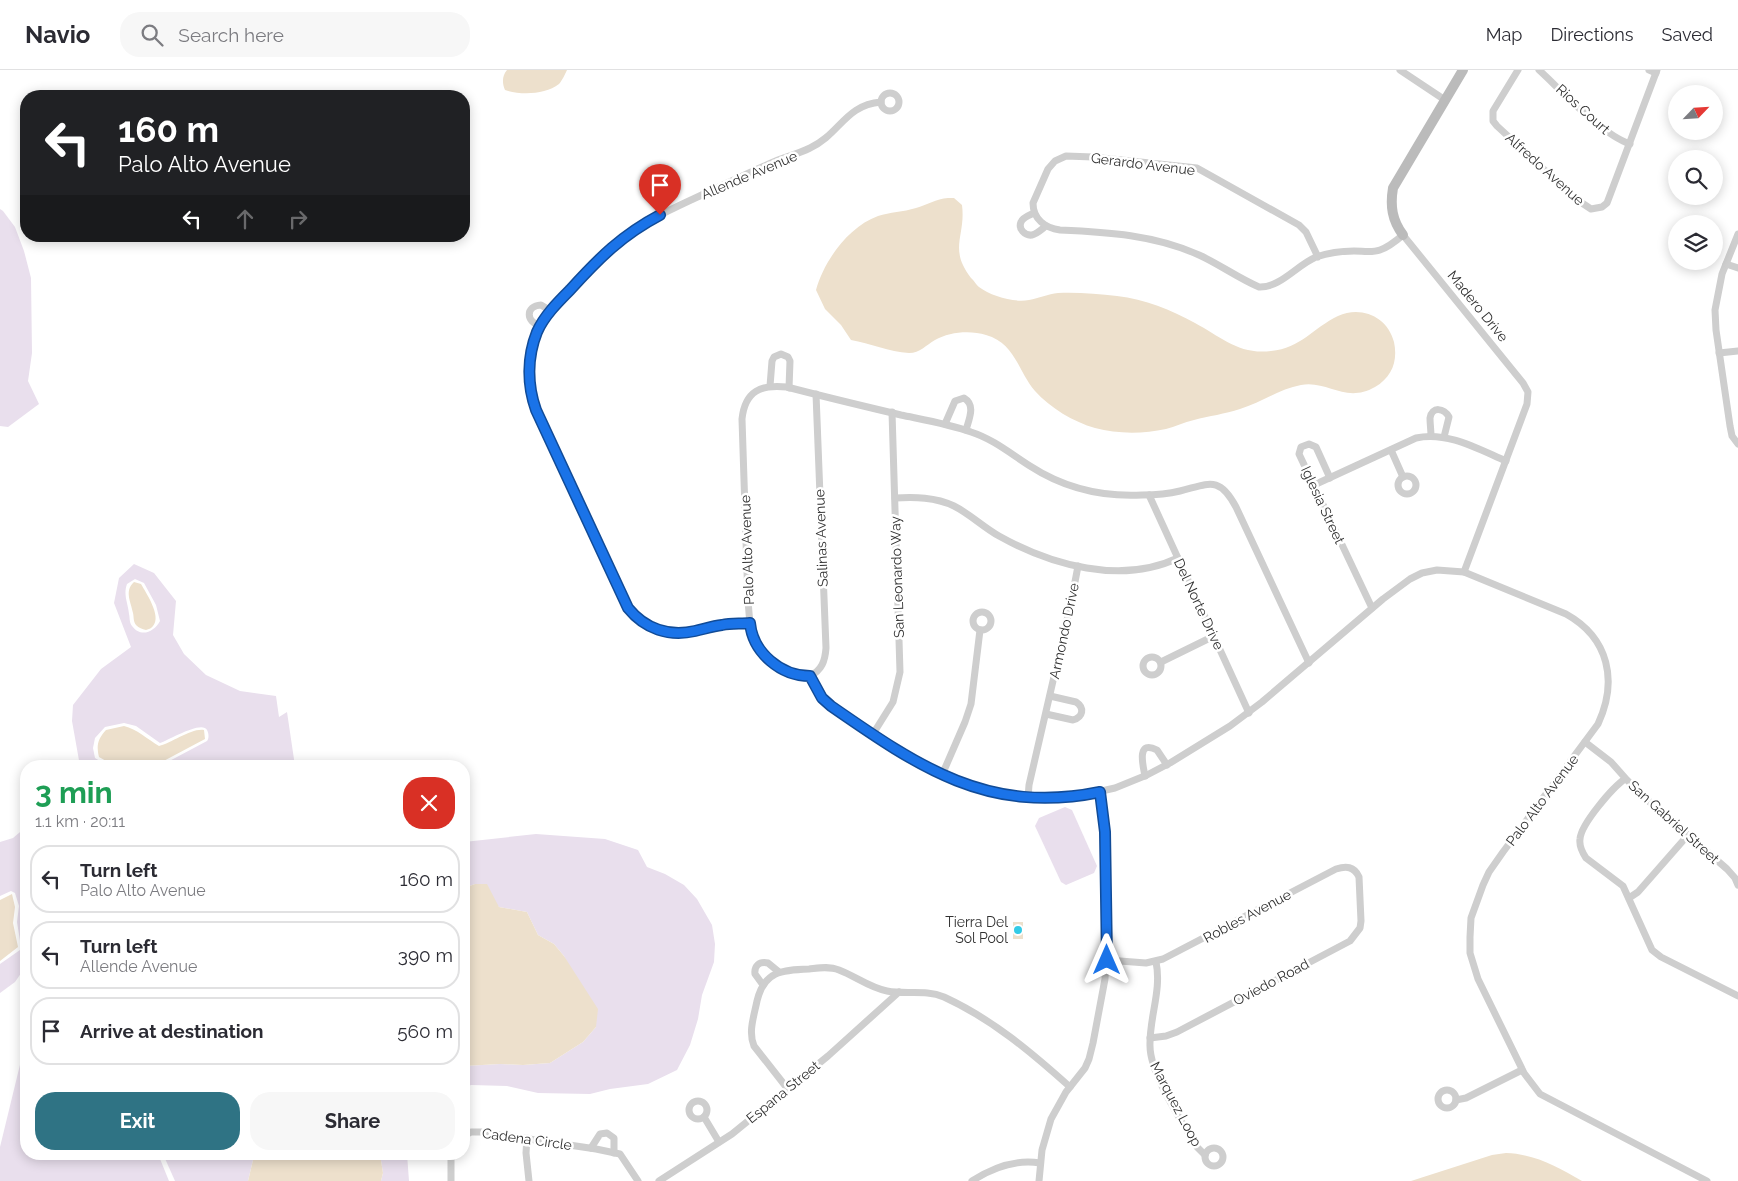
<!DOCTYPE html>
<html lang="en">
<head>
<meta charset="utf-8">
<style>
  :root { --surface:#fff; --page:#f7f7f7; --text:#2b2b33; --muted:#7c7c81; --line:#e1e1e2; --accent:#2f7384 }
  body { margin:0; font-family:Raleway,sans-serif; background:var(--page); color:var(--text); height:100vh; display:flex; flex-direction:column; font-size:19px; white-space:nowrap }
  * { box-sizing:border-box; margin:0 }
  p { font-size:16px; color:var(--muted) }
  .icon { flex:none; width:28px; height:28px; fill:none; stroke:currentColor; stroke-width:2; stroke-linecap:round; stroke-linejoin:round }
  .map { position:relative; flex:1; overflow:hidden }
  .sheet { position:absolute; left:20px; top:690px; width:450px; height:400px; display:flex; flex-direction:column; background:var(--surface); border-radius:20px; box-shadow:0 2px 12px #0003 }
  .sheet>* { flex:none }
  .top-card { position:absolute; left:20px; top:20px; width:450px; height:152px; border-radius:20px; box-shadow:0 2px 12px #0003; background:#202124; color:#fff; overflow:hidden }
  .needle { width:32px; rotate:65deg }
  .controls { position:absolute; left:1668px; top:15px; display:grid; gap:10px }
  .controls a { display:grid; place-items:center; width:55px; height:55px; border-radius:50%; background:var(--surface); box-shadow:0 2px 12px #0003; font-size:25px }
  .pin { position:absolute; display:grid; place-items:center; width:42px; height:42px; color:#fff; margin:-51px -21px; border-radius:50% 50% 50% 0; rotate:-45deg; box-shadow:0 0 5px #0007 }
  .pin .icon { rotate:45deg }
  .me { position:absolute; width:55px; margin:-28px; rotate:0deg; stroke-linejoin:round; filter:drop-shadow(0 0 4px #0008) }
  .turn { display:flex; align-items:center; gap:18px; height:105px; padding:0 15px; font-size:22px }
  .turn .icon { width:65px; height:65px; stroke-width:2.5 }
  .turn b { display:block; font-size:35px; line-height:42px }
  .lanes { display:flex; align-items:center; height:48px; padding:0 15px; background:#0003; justify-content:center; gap:25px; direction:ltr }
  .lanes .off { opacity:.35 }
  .round { display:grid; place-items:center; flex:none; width:52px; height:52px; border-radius:20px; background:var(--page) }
  .overview { display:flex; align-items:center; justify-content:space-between; height:85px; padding:0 15px }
  h1 { font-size:30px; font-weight:700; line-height:38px; color:#1e9e55 }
  .button { display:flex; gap:10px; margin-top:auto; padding:10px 15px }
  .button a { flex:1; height:58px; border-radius:20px; background:var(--accent); color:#fff; font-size:20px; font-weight:700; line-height:58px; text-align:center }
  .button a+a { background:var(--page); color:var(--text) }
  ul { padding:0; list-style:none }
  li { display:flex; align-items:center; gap:15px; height:68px; margin:0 10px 8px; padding:0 5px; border:2px solid var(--line); border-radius:20px }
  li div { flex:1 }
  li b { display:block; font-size:19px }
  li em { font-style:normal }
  header { display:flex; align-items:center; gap:30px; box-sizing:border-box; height:70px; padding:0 25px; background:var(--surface); border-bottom:1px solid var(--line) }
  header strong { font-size:24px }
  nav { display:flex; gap:28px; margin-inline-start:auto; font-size:18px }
  .search { width:350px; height:45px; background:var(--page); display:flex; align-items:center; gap:12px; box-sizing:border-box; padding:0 18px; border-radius:20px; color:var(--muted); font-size:19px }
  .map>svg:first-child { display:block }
  .green { fill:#e9dfed; fill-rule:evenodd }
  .water { fill:#ede0cc }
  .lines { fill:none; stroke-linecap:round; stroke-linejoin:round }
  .street { stroke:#cecece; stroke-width:7 }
  .secondary { stroke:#bbb; stroke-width:10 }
  .route-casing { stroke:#114b97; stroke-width:12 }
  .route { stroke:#1a73e8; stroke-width:9 }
  .poi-dot { fill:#34cbe6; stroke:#fff; stroke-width:2 }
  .labels { text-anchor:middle; stroke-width:5; stroke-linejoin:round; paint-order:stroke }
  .street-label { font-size:14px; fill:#313131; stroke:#fff }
  .poi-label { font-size:14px; fill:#313131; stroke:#fff; text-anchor:end }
</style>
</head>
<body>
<header>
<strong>Navio</strong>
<div class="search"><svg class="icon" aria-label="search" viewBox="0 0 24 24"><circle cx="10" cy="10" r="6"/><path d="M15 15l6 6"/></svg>Search here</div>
<nav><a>Map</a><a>Directions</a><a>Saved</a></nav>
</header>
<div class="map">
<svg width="1738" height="1111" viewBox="0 0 1738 1111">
  <rect width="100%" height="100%" fill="#fff"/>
  <g class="green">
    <polygon points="0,139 3,141 15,157 24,181 31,208 32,283 28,311 39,334 8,357 0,356"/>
    <path d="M134 494 154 503 176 531 173 565 184 584 206 605 240 621 276 626 279 647 287 642 295 696H245L195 690 191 692 188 696H160L207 671C209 668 209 664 207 660 202 650 169 670 160 673L136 656 124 653 105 657 95 668 93 678 95 688 108 696H80L72 651 73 635 101 599 131 577 114 533 119 508ZM135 509 144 513 156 535 160 551C154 562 141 568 132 556 129 552 130 548 129 544 128 533 123 525 127 514Z"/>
    <polygon points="1065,737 1072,740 1097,796 1094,803 1066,815 1061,812 1035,756 1039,748"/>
    <polygon points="26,757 26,896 15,912 0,923 0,894 20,880 21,877 17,852 19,836 15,823 11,821 0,826 0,772 13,768"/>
    <polygon points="536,764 605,769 638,780 647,797 665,804 684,815 697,829 712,855 715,874 714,892 702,925 698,949 690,975 677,1000 648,1014 610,1019 590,1024 538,1023 507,1016 471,1015 464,1018 464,996 500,994 523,995 550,993 583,972 596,957 564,886 554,874 538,865 527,842 499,837 475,814 464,818 464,772"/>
    <polygon points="26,970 26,1084 158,1084 169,1111 0,1111 0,1077"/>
    <polygon points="163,1084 247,1084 253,1090 248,1111 175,1111"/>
    <polygon points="380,1084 407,1084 409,1111 381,1111 383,1103"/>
  </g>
  <g class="water">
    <path d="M507 0H567C565 4 562 11 559 14 545 25 520 25 505 20 502 13 502 6 507 0Z"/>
    <path d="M948 128H954L962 135C966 166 948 178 971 208 973 209 977 216 979 217 991 226 1014 233 1029 230 1039 228 1048 224 1058 223 1077 222 1098 224 1117 226 1145 229 1171 240 1195 253 1221 267 1239 285 1271 281 1301 278 1313 258 1338 246 1361 235 1388 247 1394 272 1398 291 1392 307 1375 317 1345 334 1328 310 1301 315 1279 319 1261 333 1240 339 1225 344 1209 346 1194 350 1184 352 1175 357 1166 359 1143 364 1117 364 1095 358 1074 352 1050 338 1035 321 1018 301 1015 273 986 265 970 260 949 262 935 270 926 275 920 283 909 283 889 282 870 273 851 270L841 255 825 239 816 220C824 191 848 157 878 146 890 142 903 142 916 138 927 135 936 129 948 128Z"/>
    <path d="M134 512 141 514C146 523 162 546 153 556 152 558 149 559 146 560 142 559 139 558 136 555 133 551 134 547 133 543 131 532 124 521 134 512Z"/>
    <path d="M124 656C137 659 147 669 159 676 172 673 191 658 204 660L205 669 158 694 148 696H115L99 687C96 675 98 669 106 660Z"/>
    <polygon points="475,814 487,814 499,837 527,842 538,865 554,874 564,886 598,939 596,957 583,972 550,993 523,995 500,994 464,996 464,818"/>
    <polygon points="12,824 15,837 13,853 18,877 0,891 0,830"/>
    <rect x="1013" y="852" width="10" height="17"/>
    <path d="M1506 1083C1535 1084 1558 1097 1582 1111H1411L1492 1085Z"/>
    <polygon points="247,1084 380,1084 383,1103 381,1111 248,1111 253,1090"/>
  </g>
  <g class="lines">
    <g class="street">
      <polyline points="1400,0 1445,30"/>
      <polyline points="1518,0 1493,41 1493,51 1497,56 1576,129 1591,139 1602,137 1607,133 1657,0"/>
      <path d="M1539 0C1562 21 1601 64 1630 74"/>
      <polyline points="1649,0 1656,3"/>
      <circle cx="890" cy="32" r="9"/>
      <path d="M1034 143C1030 145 1023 147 1021 152 1018 159 1025 166 1032 165 1037 164 1042 159 1046 156"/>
      <polyline points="1738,164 1722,204 1715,240 1716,260 1730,356 1732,366 1738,374"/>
      <path d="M1318 187 1306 162 1299 155 1197 98 1093 87 1066 86 1055 91 1048 99 1033 133C1033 149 1045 158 1060 160 1107 162 1155 165 1199 185 1219 194 1238 208 1259 217 1280 218 1297 195 1316 187 1328 183 1341 181 1354 181 1363 181 1372 183 1380 180 1389 177 1396 171 1403 165L1523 313 1528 322 1527 334 1464 502"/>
      <polyline points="1726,194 1738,198"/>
      <path d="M540 256C526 252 525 236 541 235L551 241"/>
      <polyline points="1719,283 1738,281"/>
      <polyline points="770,316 772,291 774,287 781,284 788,287 790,291 789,318"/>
      <path d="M945 354 955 331 964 328C976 335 969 349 966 360"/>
      <path d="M1431 366C1431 360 1430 354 1430 348 1432 336 1444 338 1449 347L1444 367"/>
      <polyline points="1391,380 1403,407"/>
      <circle cx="1407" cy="415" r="9"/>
      <polyline points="1330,408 1316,377 1309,374 1301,377 1299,384 1372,538"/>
      <path d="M1314 415 1416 368C1447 361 1478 379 1506 391"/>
      <polyline points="1149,425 1249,643"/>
      <path d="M895 428C915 427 935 427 954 436 970 444 983 457 999 466 1051 495 1121 515 1178 488"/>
      <circle cx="982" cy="551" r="9"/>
      <path d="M750 553C740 554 729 553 719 555 681 562 657 574 628 538L536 340C518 287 536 256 572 218 587 202 602 183 620 170 646 150 676 137 706 123 730 112 754 100 778 90 789 86 800 83 810 78 840 64 845 35 881 32"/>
      <circle cx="1152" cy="596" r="9"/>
      <polyline points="1161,592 1214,566"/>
      <path d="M810 606 822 628 831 636 858 654 939 704 974 717 1012 726 1034 729 1079 726 1115 718 1147 705 1170 693 1230 656 1262 632 1383 529 1410 509 1422 503 1437 500 1464 502 1566 544C1609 568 1618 611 1598 654L1503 782 1489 802 1483 815 1471 848 1470 867V883L1478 909 1524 1003 1540 1024 1707 1111"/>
      <path d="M810 606C783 606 756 585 751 558 749 549 749 540 748 531L742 349C745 321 761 314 787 317 825 327 863 336 901 345 925 350 949 354 971 362 993 369 1011 384 1030 396 1064 418 1103 427 1142 425 1155 425 1168 424 1180 421 1209 414 1219 405 1236 437L1309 593"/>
      <path d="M810 606C822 600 825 591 826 578L816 324"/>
      <path d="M1046 644 1073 650C1083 647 1085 638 1076 632L1050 626"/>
      <polyline points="873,664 893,632 900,602 892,342"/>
      <polyline points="1585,672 1611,692 1627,710 1644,727 1727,799 1735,808 1738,815"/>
      <polyline points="942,705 965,652 971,634 980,560"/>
      <path d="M1145 706C1143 696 1136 669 1157 680L1167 695"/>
      <path d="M1625 709C1613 717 1581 754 1580 769 1579 776 1582 782 1586 788L1623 816 1652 880 1661 887 1738 926"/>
      <polyline points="1028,728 1029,715 1071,533 1078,496"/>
      <polyline points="1629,828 1638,822 1688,765"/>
      <path d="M1107 890 1146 893 1163 889 1336 799C1346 796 1354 796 1359 807L1361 851 1360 858 1350 871 1177 962 1166 966 1150 968"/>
      <path d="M1156 892C1162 920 1149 948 1150 976 1150 1004 1182 1052 1197 1077L1205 1085"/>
      <path d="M763 915 755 904C754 896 759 891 768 893L779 902"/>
      <path d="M787 1018 754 976C748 962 754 946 757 931 764 901 782 900 809 899 819 898 829 896 839 900 855 906 870 918 887 921 906 925 925 919 944 927 992 949 1031 982 1070 1017"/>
      <circle cx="1447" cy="1029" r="9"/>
      <polyline points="1456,1030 1466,1028 1522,1000"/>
      <circle cx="698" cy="1040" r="9"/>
      <polyline points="704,1047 719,1072"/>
      <polyline points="464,1066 471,1062 482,1062 596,1079 620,1084 638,1111"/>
      <polyline points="527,1068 526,1083 529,1111"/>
      <circle cx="1214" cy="1087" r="9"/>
      <polyline points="591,1078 600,1064 607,1063 614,1068 614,1083"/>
      <polyline points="451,1084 451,1111"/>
      <polyline points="659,1111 732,1064 828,986 899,922"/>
      <path d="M972 1111C992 1098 1015 1089 1040 1093"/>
      <polyline points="1039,1111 1042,1080 1051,1049 1066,1022 1085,998 1089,989 1093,973 1105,909 1107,873 1106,787 1105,762 1100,722"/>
    </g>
    <path class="secondary" d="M1403 165C1392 150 1390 136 1393 118L1463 0"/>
  </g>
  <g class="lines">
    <g class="route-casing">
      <path id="route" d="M660 145C622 165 599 188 570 220 558 232 544 246 537 262 527 287 527 315 536 340L628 538C645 559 669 567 695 561 704 559 713 556 722 555 731 553 741 554 750 553 753 583 781 606 810 606L822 628 831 636C919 697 988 745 1100 722L1105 762 1107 890"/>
    </g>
    <use href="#route" class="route"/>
  </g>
  <circle class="poi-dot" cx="1018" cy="860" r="5"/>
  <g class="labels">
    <g class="street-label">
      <text transform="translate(1583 39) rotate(42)" y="5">Rios Court</text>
      <text transform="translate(1143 94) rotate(7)" y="5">Gerardo Avenue</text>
      <text transform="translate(1545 99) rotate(42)" y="5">Alfredo Avenue</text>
      <text transform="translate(749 105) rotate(-23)" y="5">Allende Avenue</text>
      <text transform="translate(1478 236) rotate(51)" y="5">Madero Drive</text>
      <text transform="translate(1323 435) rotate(65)" y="5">Iglesia Street</text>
      <text transform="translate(821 468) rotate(-92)" y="5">Salinas Avenue</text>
      <text transform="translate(747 480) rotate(-92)" y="5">Palo Alto Avenue</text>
      <text transform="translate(897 507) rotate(-92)" y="5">San Leonardo Way</text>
      <text transform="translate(1199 534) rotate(65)" y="5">Del Norte Drive</text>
      <text transform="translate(1064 561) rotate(-78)" y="5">Armondo Drive</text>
      <text transform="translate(1542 730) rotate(-53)" y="5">Palo Alto Avenue</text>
      <text transform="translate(1674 752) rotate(42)" y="5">San Gabriel Street</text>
      <text transform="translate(1247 846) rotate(-28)" y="5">Robles Avenue</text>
      <text transform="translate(1271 912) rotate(-28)" y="5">Oviedo Road</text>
      <text transform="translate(783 1022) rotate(-39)" y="5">Espana Street</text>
      <text transform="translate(1176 1034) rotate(62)" y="5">Marquez Loop</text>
      <text transform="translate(527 1069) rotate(8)" y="5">Cadena Circle</text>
    </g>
    <g class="poi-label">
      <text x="1008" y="857">Tierra Del<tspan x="1008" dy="16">Sol Pool</tspan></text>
    </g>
  </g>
</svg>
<div class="controls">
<a><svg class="needle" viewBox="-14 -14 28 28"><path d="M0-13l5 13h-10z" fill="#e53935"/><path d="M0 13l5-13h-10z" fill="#7c7c81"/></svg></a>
<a><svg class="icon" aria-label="search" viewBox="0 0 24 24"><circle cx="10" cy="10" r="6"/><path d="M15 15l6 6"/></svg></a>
<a><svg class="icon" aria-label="layers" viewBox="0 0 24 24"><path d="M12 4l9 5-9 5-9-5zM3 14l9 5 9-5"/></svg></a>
</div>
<div class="pin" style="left:660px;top:145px;background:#d93025"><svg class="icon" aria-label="arrive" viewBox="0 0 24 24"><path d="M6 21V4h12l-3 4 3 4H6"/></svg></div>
<svg class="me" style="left:1107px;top:890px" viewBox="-20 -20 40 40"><path d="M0-17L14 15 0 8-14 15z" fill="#1a73e8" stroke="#fff" stroke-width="4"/></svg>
<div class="top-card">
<div class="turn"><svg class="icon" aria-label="left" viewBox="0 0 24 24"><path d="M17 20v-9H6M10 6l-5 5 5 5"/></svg><div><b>160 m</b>Palo Alto Avenue</div></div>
<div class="lanes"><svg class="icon" aria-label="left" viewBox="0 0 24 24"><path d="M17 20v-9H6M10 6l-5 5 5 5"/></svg><svg class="icon off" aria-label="ahead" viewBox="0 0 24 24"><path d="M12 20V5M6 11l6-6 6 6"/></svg><svg class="icon off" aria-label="right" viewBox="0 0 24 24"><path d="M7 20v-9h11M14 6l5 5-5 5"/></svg></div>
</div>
<section class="sheet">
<div class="overview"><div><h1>3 min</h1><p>1.1 km · 20:11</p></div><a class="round" style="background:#d93025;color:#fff"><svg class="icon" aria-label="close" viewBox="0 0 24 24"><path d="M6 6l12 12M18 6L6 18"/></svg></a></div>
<ul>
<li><svg class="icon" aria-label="left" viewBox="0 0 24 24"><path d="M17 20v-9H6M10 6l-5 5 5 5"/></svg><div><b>Turn left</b><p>Palo Alto Avenue</p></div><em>160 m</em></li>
<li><svg class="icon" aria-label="left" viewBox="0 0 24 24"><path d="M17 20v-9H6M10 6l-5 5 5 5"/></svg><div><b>Turn left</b><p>Allende Avenue</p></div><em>390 m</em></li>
<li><svg class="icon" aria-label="arrive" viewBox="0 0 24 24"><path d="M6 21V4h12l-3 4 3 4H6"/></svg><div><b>Arrive at destination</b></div><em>560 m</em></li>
</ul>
<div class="button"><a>Exit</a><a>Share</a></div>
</section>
</div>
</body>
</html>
